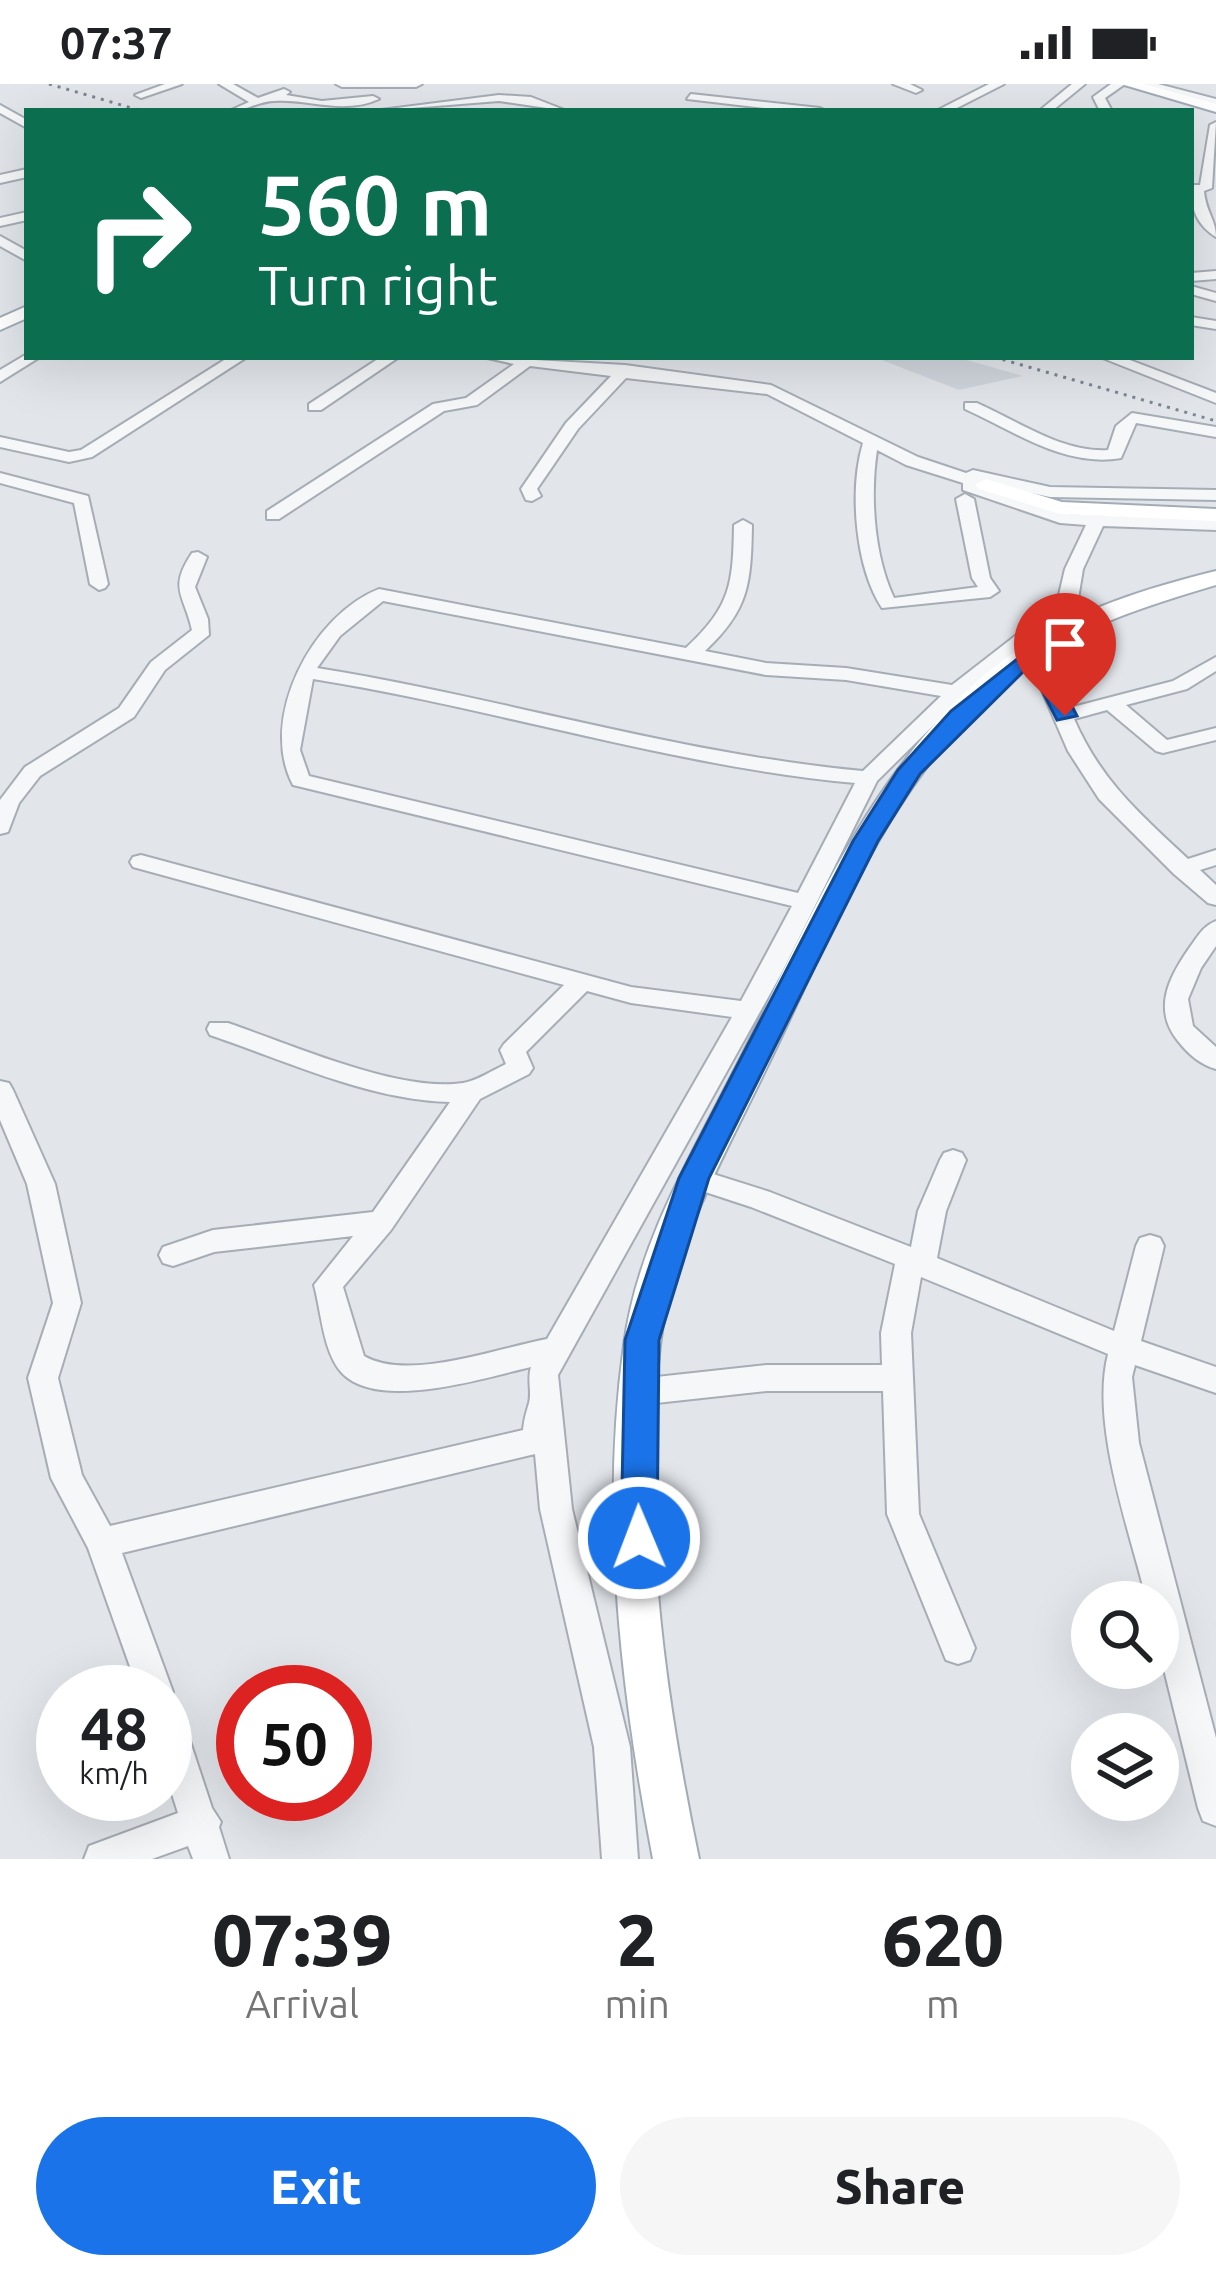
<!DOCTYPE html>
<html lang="en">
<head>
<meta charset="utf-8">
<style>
  :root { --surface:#fff; --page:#f6f6f6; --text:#202124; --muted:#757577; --accent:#1a73e8 }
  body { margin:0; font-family:Ubuntu,sans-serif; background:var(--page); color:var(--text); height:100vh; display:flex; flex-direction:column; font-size:45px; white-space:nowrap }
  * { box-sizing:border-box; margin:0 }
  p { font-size:39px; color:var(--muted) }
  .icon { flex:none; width:66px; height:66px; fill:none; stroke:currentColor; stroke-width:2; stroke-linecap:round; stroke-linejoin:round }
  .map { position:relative; height:1775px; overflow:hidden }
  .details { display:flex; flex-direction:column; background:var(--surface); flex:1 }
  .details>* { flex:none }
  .guide { position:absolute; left:24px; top:24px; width:1170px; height:252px; border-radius:0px; box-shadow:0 12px 48px #0002; background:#0b6e4f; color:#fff; overflow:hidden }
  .fabs { position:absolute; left:1071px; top:1497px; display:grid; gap:24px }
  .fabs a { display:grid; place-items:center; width:108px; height:108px; border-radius:50%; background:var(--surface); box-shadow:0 12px 48px #0002; font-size:60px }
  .speed { position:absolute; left:36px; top:1581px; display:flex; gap:24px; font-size:60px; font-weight:700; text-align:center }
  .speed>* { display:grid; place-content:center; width:156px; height:156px; border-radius:50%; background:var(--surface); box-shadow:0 12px 48px #0002; line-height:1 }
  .speed small { font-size:30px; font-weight:400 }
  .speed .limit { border:18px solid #d22; background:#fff; color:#111 }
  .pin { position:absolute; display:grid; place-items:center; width:102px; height:102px; color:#fff; margin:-123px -51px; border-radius:50% 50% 50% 0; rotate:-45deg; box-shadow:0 0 12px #0007 }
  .pin .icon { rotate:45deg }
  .me { position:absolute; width:132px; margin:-66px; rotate:359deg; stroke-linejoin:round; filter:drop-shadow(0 0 9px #0008) }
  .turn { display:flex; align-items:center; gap:42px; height:252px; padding:0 36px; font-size:54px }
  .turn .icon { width:156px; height:156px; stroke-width:2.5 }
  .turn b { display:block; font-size:84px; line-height:102px }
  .eta { display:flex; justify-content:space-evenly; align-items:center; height:204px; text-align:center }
  .eta b { font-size:72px; font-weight:800; line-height:84px }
  .cta { display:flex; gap:24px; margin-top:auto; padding:24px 36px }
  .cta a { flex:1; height:138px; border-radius:72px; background:var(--accent); color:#fff; font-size:48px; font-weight:800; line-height:138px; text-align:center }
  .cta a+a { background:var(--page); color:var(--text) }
  .status { display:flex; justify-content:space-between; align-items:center; height:84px; padding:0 60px; background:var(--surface); direction:ltr }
  .status svg { height:33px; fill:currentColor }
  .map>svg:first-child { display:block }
  .built { fill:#d0d6dd }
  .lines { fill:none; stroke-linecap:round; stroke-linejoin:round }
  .minor-casing { stroke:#a7adb5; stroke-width:4 }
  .major-casing { stroke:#a2acb6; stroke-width:4 }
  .minor { fill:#f5f7f9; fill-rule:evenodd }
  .major { fill:#fff; fill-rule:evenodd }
  .rail { stroke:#7c8794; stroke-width:3; stroke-dasharray:3 6; stroke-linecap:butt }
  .route { fill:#1a73e8; stroke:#114b97; stroke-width:3 }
</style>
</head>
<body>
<div class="status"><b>07:37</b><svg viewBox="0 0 49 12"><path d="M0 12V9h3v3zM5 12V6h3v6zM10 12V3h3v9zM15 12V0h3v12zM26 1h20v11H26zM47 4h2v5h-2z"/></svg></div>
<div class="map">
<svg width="1216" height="1775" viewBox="0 0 1216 1775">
  <rect width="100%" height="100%" fill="#e2e6eb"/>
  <polygon class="built" points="857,273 956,273 1023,292 959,306 882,276"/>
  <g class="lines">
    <g class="minor-casing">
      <g id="minor">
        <polygon points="165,0 182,0 141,14 135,11"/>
        <path d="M219 0H233L258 14 284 5 290 8 286 11 322 17 373 12 379 15C343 31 310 15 275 17 259 17 246 27 229 27L249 18Z"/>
        <polygon points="336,0 422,0 416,3 342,3"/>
        <polygon points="893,0 910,0 922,6 916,9"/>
        <polygon points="989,0 1004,0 951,27 936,27"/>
        <polygon points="1072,0 1085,0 1052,27 1039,27"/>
        <polygon points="1111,0 1125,0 1105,14 1112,27 1100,27 1093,13"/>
        <polygon points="1139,0 1158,0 1216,15 1216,21"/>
        <polygon points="691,10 820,24 826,27 789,27 687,15"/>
        <polygon points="499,11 531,13 567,27 499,17 373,27"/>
        <polygon points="0,21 27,36 27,44 0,29"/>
        <path d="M1216 38 1212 104 1204 107C1206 129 1216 135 1216 153 1197 141 1189 123 1193 101H1200L1210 41Z"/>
        <polygon points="27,85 27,93 0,99 0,91"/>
        <polygon points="27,128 27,136 0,142 0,134"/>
        <polygon points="0,152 27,167 27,177 0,162"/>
        <polygon points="1216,187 1216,195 1191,197 1191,189"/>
        <polygon points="1191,202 1216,209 1216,217 1191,210"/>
        <polygon points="1191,233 1216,237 1216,245 1191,241"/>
        <polygon points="27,270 27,273 40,273 0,298 0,286"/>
        <polygon points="229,273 247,273 92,373 69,378 0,363 0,353 69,368 81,366"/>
        <polygon points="381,273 399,273 321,326 309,326 309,320"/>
        <path d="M483 273 625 281 771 301 918 373 966 389 973 386 1050 403 1216 406V416L1050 413 994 401 992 404 1068 430 1216 436V446L1103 442 1083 485 1072 551H1058L1055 545 1042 550 963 612 877 697 781 890 558 1291 572 1425 630 1663 638 1775H602L594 1663 540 1425 535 1370 122 1469 173 1608 169 1617 177 1621 182 1633 212 1724 221 1738 219 1743 229 1775H193L188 1762 152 1775H84L89 1762 178 1729 165 1688V1608H139L88 1464 51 1394 28 1294 53 1219 27 1100 0 1036V997L9 999 13 1006 55 1100 81 1219 58 1294 82 1391 110 1442 523 1346C524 1335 526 1329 529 1319 532 1308 527 1295 531 1283 487 1293 379 1328 342 1289 323 1269 321 1226 314 1201L353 1152 214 1168 173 1182 163 1179 159 1171 163 1163 213 1146 373 1128 450 1018C368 1016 287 977 210 951L207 945 210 939H228C290 960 399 1009 463 999 477 997 493 986 506 980L500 966 504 960 564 901 133 783 130 778 133 773 141 771 631 903 741 917 792 822 293 701C258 635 312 531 379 505L686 564C731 522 733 500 734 441L743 436 752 441C751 500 749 526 705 567L766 579 846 584 952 601 1028 542 1054 532 1065 485 1086 441 1060 439 963 406V399L906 381 877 366C870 412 874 472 894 514L978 503 972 494 956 415 965 410 974 415 990 494 999 507 990 513 882 524C855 483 849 405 863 359L767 310 626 294 578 345 537 405 541 412 532 417 526 416 521 405 566 339 611 292 530 282 477 321 444 327 279 435H267V427L433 320 466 314 514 280ZM383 517 766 591 846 596 941 612 863 687C677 670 500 613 317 584L340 552ZM313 595C495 624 671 682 855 699L798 809 309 692 300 666ZM587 907 631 919 732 933 547 1255C498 1264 409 1298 364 1272L343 1203 391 1146 480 1015 529 990 533 984 526 968Z"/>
        <polygon points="1100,273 1122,273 1216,309 1216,319"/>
        <path d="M965 319H977C1018 337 1062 369 1108 366L1116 342 1132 329 1216 343V353L1136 339 1121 374C1065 384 1014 347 965 325Z"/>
        <polygon points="0,389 88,412 108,500 105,504 99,506 90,500 74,419 0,399"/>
        <path d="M198 468 207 473 195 503 208 535 209 551 165 586 134 633 40 692 19 719 8 748 0 750V716L25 683 119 624 151 578 192 546C184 510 168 505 192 469Z"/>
        <path d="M1021 572 1048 578 1069 624 1173 597 1216 573V587L1187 605 1126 621 1167 656 1216 644V656L1163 669 1156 667 1107 626 1074 635C1101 697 1140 730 1188 775L1216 766V781L1200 786 1216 801V821L1208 819 1174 790 1099 715 1068 667 1033 586 1011 578Z"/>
        <path d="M1216 837V862L1201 884 1188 915 1193 942 1216 963V985C1201 981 1188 970 1178 957 1152 925 1169 893 1190 863 1198 852 1203 842 1216 837Z"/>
        <path d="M953 1066 962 1069 966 1076 946 1127 937 1174 1114 1247 1136 1162 1140 1154 1150 1151 1160 1154 1164 1162 1141 1257 1216 1283V1309L1135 1281 1132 1293 1139 1359 1216 1654V1742L1203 1737 1198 1724 1158 1561V1518H1147C1130 1447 1090 1341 1108 1270L921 1193 911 1249 919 1430 975 1564 970 1576 958 1580 946 1576 887 1430 883 1307H767L638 1321 627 1317 623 1308 627 1299 638 1295 767 1281H882L881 1249 895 1180 751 1123 684 1101 680 1094 684 1087 694 1084 770 1108 911 1163 918 1127 940 1076 944 1069Z"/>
      </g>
    </g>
    <g class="major-casing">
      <g id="major">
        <polygon points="1121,0 1144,0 1216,20 1216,28"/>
        <polygon points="27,222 27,234 0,246 0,234"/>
        <polygon points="986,395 1062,418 1216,425 1216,437 1060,430 979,405 975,401"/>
        <path d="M1216 487V501C1145 522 1078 543 1018 588 894 684 833 847 767 983 724 1073 672 1161 660 1261 640 1432 664 1608 699 1775H653C621 1608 600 1431 624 1261 637 1161 690 1074 735 985 806 845 871 677 1001 578 1064 530 1139 506 1216 487Z"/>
      </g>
    </g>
    <use href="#minor" class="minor"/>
    <use href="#major" class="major"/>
    <g class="rail">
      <polyline points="49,0 142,27"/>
      <polyline points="994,273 1216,337"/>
    </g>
  </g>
  <polygon class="route" points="1021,572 1049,577 1077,632 1057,636 1032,587 1025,586 920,690 878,757 709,1094 659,1256 657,1454 652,1465 639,1470 626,1465 621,1454 625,1256 679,1094 853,757 898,686 951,627"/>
</svg>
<div class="fabs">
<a><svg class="icon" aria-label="search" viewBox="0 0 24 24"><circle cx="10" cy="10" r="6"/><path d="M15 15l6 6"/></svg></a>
<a><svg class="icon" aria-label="layers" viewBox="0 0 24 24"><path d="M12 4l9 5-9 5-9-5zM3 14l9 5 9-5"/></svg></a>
</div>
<div class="speed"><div>48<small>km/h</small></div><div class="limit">50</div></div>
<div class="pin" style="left:1065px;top:632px;background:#d93025"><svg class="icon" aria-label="arrive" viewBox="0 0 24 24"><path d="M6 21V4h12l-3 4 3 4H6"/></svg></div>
<svg class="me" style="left:639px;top:1454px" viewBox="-20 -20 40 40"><circle r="17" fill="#1a73e8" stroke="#fff" stroke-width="3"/><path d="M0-11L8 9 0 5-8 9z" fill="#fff"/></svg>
<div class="guide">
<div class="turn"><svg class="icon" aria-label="right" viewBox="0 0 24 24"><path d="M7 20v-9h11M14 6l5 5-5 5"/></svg><div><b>560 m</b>Turn right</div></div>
</div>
</div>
<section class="details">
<div class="eta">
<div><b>07:39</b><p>Arrival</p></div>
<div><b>2</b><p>min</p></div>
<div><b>620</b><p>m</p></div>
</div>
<div class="cta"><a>Exit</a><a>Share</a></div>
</section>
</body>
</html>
